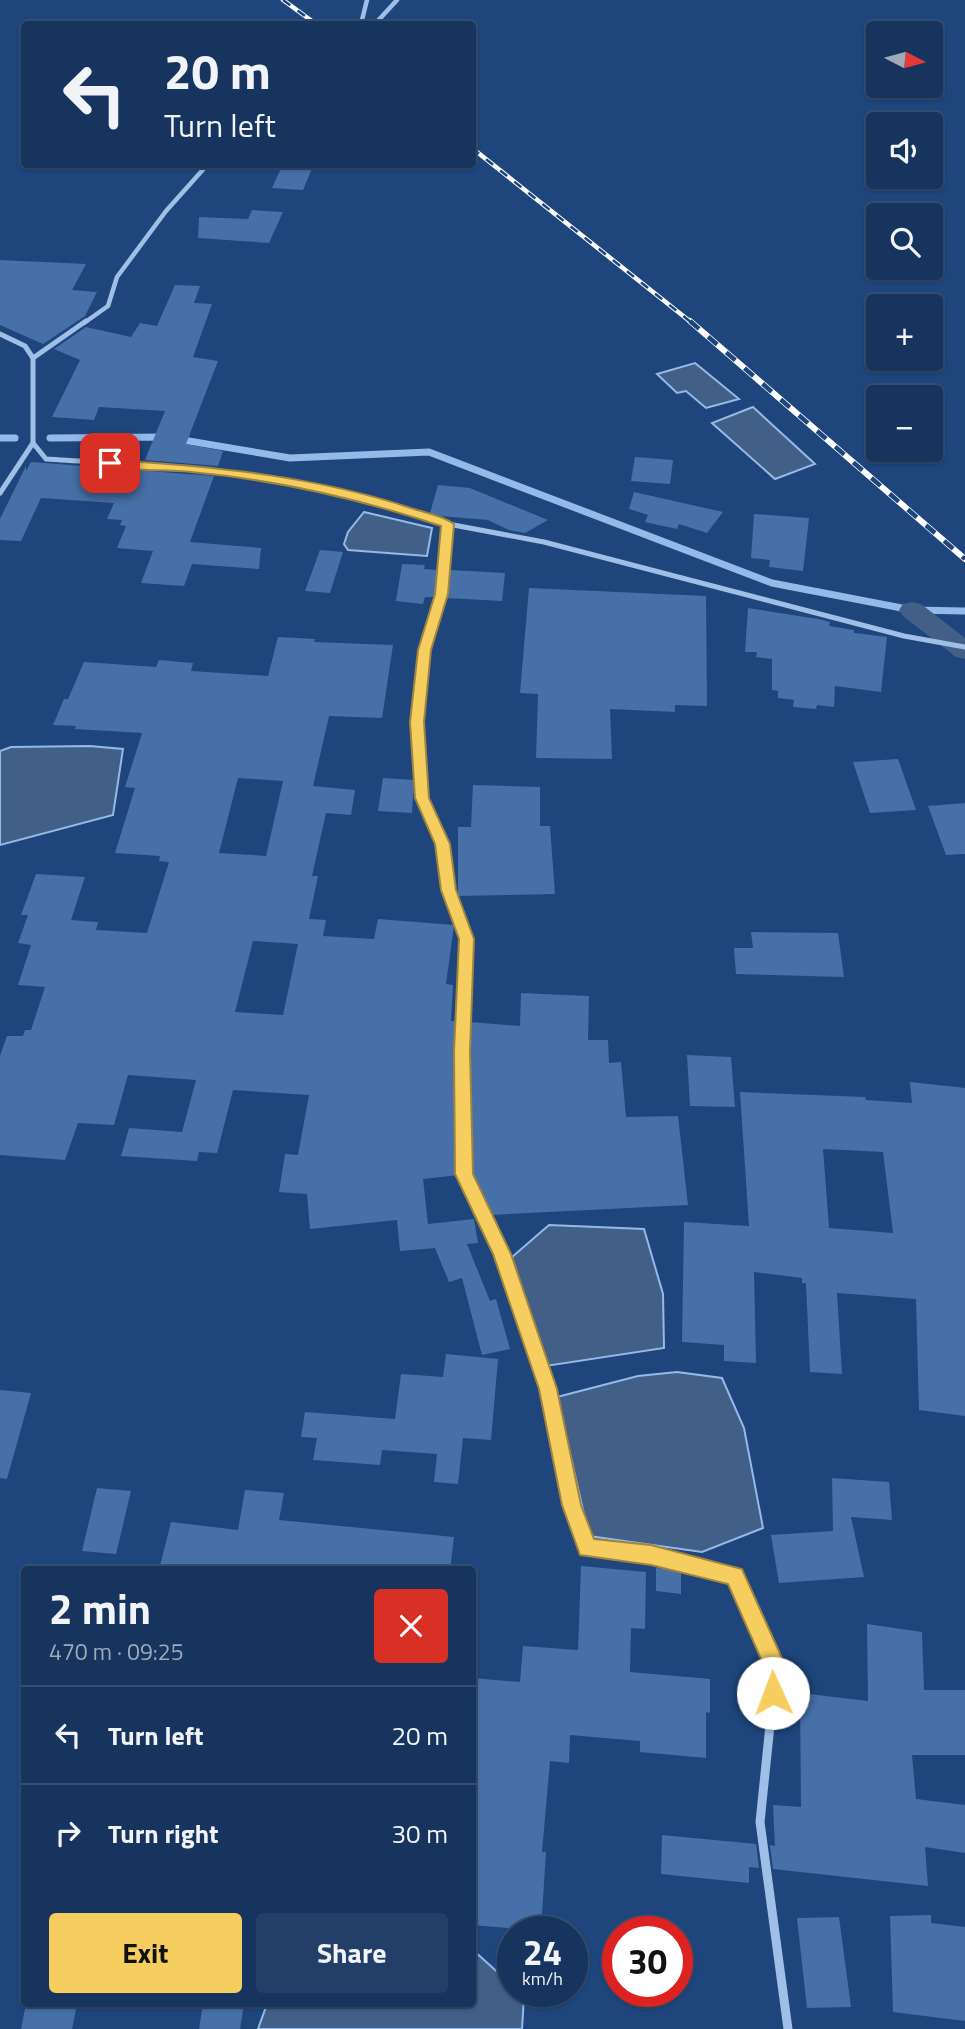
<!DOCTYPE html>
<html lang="en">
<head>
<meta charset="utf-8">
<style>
  :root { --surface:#16345e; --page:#233f67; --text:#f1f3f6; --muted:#9eaabc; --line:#354f73; --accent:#f6cd5f }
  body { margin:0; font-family:"Titillium Web",sans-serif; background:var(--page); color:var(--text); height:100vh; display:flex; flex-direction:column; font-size:26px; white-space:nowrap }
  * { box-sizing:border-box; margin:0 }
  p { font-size:23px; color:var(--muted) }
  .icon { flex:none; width:38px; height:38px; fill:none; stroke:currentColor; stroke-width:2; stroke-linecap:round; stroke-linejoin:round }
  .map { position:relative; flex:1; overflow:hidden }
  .drawer { position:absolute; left:21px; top:1566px; width:455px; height:441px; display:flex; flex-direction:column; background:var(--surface); border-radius:7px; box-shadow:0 2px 5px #0004,0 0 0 2px var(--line) }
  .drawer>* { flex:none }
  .banner { position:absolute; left:21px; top:21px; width:455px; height:147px; border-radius:7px; box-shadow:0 2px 5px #0004,0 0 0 2px var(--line); background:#16345e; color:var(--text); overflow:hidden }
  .needle { width:46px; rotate:96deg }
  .tools { position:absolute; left:866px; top:21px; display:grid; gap:14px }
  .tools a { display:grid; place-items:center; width:77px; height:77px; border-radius:7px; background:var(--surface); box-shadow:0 2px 5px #0004,0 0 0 2px var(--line); font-size:35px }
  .speed { position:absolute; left:497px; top:1916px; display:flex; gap:14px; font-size:35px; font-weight:700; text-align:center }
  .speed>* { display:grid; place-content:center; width:91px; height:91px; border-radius:50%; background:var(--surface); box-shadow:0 2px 5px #0004,0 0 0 2px var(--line); line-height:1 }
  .speed small { font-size:18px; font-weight:400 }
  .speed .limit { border:10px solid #d22; background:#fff; color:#111 }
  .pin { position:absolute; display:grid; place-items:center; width:60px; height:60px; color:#fff; margin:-30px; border-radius:14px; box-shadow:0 4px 10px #0006 }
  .me { position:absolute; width:77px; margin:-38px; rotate:358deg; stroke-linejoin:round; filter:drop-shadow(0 0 5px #0008) }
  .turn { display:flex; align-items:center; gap:24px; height:147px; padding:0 28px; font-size:32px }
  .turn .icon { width:91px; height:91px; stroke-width:2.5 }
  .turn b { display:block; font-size:49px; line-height:60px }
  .round { display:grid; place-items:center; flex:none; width:74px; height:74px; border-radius:7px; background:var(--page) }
  .head { display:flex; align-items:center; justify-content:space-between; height:119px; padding:0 28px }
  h1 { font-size:42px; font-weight:700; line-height:52px }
  .button { display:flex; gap:14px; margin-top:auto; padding:14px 28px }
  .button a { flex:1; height:80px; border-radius:7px; background:var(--accent); color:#111; font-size:28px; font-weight:700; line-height:80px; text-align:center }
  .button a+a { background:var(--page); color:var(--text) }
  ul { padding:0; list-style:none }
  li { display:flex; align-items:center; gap:21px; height:98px; padding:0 28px; border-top:2px solid var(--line) }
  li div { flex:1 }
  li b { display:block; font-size:26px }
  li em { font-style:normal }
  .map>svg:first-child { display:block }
  .water { fill:#425f88; stroke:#94bae9; stroke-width:2 }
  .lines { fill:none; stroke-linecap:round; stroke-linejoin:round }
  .stream { stroke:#94bae9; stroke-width:7 }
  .canal { fill:#425f88; fill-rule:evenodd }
  .building { fill:#4670a7; fill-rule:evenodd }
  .minor-far3 { stroke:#a0bfe7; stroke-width:4.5 }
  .minor-far2 { stroke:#a0bfe7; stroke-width:5 }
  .minor-far1 { stroke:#a0bfe7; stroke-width:7 }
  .minor { stroke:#a0bfe7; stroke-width:9 }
  .rail-far1-casing { stroke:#fff; stroke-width:4.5 }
  .rail-casing { stroke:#fff; stroke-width:6 }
  .rail-far1 { stroke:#1e467d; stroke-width:2.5; stroke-dasharray:9; stroke-linecap:butt }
  .rail { stroke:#1e467d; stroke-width:4.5; stroke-dasharray:12; stroke-linecap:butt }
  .route { fill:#f6cd5f; stroke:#a0853e; stroke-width:2 }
</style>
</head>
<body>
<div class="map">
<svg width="965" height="2029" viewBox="0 0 965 2029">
  <rect width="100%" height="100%" fill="#1e467d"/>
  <g class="water">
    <polygon points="695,363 739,399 706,408 686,391 677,393 657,374"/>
    <polygon points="753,407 815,464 775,479 712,423"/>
    <polygon points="364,512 432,528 427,556 348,550 344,544 348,532"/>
    <polygon points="90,746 123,749 113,815 0,845 0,751 11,747"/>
    <polygon points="549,1225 644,1229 663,1294 664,1348 546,1366 512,1257"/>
    <polygon points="677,1372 722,1378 744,1428 763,1528 702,1552 589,1536 557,1397 638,1376"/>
    <polygon points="473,1950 513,1986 513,1992 518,1992 524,1997 522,2029 258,2029 267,2004 472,2004"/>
  </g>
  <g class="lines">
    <g class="stream">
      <polyline points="0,438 15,438"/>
      <polyline points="50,438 165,437 290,458 429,452 772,583 912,610 965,611"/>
    </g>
    <polygon class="canal" points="912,602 921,604 965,638 965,659 956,657 903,616 899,610 903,604"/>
  </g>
  <g class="building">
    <polygon points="283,164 314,164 303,190 272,188"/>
    <polygon points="252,210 283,212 269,243 198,238 199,217 248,219"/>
    <polygon points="0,260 86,264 72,290 97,292 85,316 43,344 0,325"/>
    <polygon points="175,285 200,286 194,303 212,304 193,357 218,361 186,444 223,451 218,466 145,460 165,411 99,407 94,420 52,417 80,360 54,349 86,327 131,337 140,323 157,326"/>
    <polygon points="635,457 673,460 670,484 631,481"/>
    <polygon points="31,462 214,476 190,542 261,548 259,569 192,564 184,586 141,583 153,551 117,548 126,526 120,525 122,520 107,519 114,503 41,498 21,541 0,540 0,519 26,466 26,471"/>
    <polygon points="438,485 470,488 548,520 525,533 509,530 488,520 441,516 430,513"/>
    <polygon points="634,492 723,512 707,533 679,524 677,529 645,522 648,515 629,509"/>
    <polygon points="754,514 809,518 803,571 769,567 770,560 751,558"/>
    <polygon points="320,550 343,552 330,593 305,591"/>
    <polygon points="402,564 425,565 424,569 438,570 435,597 425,597 423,604 396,601"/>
    <polygon points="449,570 505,573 502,601 446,598"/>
    <polygon points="529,588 706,596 707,706 675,705 675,712 610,709 612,759 536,758 538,694 520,693"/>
    <polygon points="748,608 818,619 830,622 829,626 854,630 854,633 887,637 881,692 835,686 834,707 817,705 816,709 793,707 794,700 778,698 778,691 772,690 772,659 756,657 757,652 745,652"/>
    <path d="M278 637 315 639 314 642 393 645 382 718 329 716 313 786 355 790 351 815 326 813 312 876H318L309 919 326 920 323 936 374 939 378 919 454 925 446 984 453 985 451 1021H457L458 1175 423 1179 428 1224 474 1219 478 1243 467 1244 490 1301 496 1299 510 1349 482 1355 462 1278 449 1282 435 1248 400 1251 397 1220 310 1229 307 1194 279 1192 285 1154 298 1155 309 1095 233 1090 217 1153 199 1152 197 1161 121 1156 129 1128 182 1132 196 1080 128 1075 114 1125 78 1123 65 1160 0 1155V1056L7 1036H23L25 1030H31L45 987 18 985 31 945 18 943 28 915H21L36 874 85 877 71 920 98 922 96 930 147 933 169 862 159 861 160 856 115 853 135 788 125 787 142 733 75 729 76 726 53 725 64 699H68L84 662 156 667 159 660 193 663 191 671 268 676ZM238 778 283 781 266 856 219 853ZM253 941 298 944 283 1015 235 1012Z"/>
    <polygon points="898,759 916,810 870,813 853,762"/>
    <polygon points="383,778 414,780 412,813 378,811"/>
    <polygon points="473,785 540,787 540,826 550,826 555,894 458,896 458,827 471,827"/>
    <polygon points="965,803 965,854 946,855 928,806"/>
    <polygon points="751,932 838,933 844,977 736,974 734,948 753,948"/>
    <polygon points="521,993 589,996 588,1040 608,1040 609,1063 621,1062 626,1117 678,1116 688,1205 490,1215 470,1172 469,1022 520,1026"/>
    <polygon points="687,1055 731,1057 735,1107 690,1106"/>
    <path d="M910 1082 965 1088V1416L919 1410 916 1299 837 1293 842 1374 810 1372 806 1283H802V1278L754 1272 756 1363 724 1361V1345L682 1342 684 1222 749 1226 740 1092 865 1097 866 1100 912 1103ZM823 1149 883 1152 893 1233 829 1228Z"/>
    <polygon points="446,1354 498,1359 491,1440 463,1438 458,1484 434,1482 437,1454 382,1450 380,1465 313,1460 317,1438 301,1437 305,1412 395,1419 401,1374 443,1377"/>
    <polygon points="0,1390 31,1393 7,1479 0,1478"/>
    <polygon points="832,1478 889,1482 892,1520 851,1517 864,1577 779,1583 771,1535 833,1531"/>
    <polygon points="97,1488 131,1491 116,1554 82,1551"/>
    <polygon points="245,1490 284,1493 279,1520 454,1537 450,1570 159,1570 171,1522 238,1530"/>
    <polygon points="581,1566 646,1572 645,1629 631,1628 630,1672 710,1679 710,1713 706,1712 706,1758 640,1752 640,1741 570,1735 569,1763 550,1761 542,1852 546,1852 541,1931 472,1925 472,1678 520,1682 523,1646 578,1650"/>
    <polygon points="656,1568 681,1570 681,1594 656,1591"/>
    <polygon points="867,1624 922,1632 924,1690 965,1690 965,1755 912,1755 916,1799 965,1805 965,1853 925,1847 928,1886 773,1869 770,1845 775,1846 773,1805 801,1807 800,1693 868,1701"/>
    <polygon points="662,1835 756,1844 759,1868 749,1867 749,1883 661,1874"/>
    <polygon points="931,1915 931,1923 965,1927 965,2021 893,2012 890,1916"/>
    <polygon points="839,1917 851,2007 807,2008 797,1918"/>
    <polygon points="26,2004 77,2004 72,2029 21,2029"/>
    <polygon points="203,2004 244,2004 240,2029 199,2029"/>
  </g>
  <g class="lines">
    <g class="minor-far3">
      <polyline points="361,24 367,0"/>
      <polyline points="375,24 397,0"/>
      <polyline points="84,323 108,306 117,277 166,211 208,164"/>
    </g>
    <g class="minor-far2">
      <polyline points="0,334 25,346 33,358 33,443"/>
      <polyline points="33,358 86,321"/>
      <path d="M0 493 33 443 46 459C123 464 200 466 276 479 335 489 392 506 448 524L441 595 425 650 417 722 419 745"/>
      <polyline points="448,524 544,542 904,636 965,647"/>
    </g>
    <polyline class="minor-far1" points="418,744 422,798 442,844 449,890 466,939 462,1052 464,1173 502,1254 518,1301"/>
    <polyline class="minor" points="517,1299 548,1389 572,1505 587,1548 651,1555 735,1576 776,1667 760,1822 788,2029"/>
    <g class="rail-far1-casing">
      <g id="rail-far1">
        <polyline points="283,0 316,24"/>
        <polyline points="472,148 692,323"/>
      </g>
    </g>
    <g class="rail-casing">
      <polyline id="rail" points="690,321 965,559"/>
    </g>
    <use href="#rail-far1" class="rail-far1"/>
    <use href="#rail" class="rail"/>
  </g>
  <path class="route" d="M110 460C212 466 316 476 414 509 427 513 444 516 454 524L448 594 431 650 424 722 429 798 450 844 456 890 474 939 470 1052 473 1174 511 1254 557 1389 581 1505 594 1539 651 1545 742 1569 786 1667 780 1701 773 1704 765 1701 762 1693 765 1668 728 1584 651 1565 580 1555 562 1505 539 1389 493 1254 455 1174 454 1052 459 939 441 890 435 844 415 798 410 722 418 650 435 594 441 526C360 499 277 480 191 472 163 469 133 472 106 466V461Z"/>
</svg>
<div class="tools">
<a><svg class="needle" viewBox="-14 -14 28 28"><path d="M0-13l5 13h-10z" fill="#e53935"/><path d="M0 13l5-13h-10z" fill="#9eaabc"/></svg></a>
<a><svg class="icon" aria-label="sound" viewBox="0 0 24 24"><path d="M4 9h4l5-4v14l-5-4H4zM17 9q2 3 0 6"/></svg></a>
<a><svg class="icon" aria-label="search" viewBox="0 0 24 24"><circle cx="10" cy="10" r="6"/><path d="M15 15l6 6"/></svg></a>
<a>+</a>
<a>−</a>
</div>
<div class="speed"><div>24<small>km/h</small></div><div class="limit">30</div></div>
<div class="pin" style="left:110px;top:463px;background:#d93025"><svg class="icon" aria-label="arrive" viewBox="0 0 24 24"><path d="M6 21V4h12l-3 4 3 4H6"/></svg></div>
<svg class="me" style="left:773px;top:1693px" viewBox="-20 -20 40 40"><circle r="19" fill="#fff"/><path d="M0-13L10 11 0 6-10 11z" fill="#f6cd5f"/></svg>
<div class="banner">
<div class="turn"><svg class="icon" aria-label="left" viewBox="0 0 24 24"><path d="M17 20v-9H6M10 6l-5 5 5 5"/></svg><div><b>20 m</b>Turn left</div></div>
</div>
<section class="drawer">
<div class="head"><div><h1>2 min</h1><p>470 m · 09:25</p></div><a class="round" style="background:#d93025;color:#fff"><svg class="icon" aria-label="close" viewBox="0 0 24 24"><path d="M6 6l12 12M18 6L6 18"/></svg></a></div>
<ul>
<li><svg class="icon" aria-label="left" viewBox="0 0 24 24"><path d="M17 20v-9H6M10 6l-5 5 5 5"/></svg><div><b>Turn left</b></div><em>20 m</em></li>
<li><svg class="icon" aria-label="right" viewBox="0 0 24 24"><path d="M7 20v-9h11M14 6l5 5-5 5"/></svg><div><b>Turn right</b></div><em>30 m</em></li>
</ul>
<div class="button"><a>Exit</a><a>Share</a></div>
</section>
</div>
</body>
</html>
